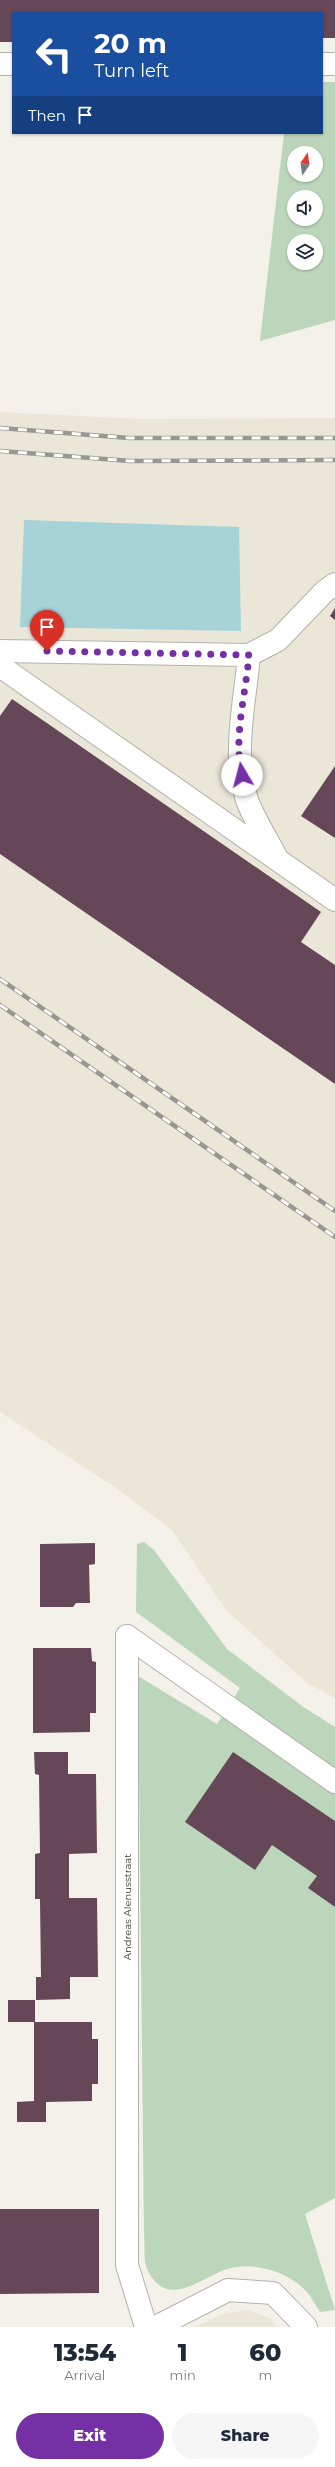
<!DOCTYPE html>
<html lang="en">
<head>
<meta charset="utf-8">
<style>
  :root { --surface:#fff; --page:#f6f6f7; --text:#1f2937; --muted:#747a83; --accent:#7430a4 }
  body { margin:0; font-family:Montserrat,sans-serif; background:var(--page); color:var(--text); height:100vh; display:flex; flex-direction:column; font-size:15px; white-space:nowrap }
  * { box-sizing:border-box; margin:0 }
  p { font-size:13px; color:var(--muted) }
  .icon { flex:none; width:22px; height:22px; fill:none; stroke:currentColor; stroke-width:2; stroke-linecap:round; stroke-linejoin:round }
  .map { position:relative; height:2327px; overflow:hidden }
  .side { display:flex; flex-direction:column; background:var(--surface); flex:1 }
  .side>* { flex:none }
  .top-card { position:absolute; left:12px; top:12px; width:311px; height:122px; border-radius:0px; box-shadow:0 1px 3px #0004; background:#1a4fa0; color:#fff; overflow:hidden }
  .needle { width:26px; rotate:13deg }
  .tools { position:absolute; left:287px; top:146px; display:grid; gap:8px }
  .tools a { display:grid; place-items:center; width:36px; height:36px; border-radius:50%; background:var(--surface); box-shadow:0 1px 3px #0004; font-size:20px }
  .pin { position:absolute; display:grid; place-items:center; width:34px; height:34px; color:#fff; margin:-41px -17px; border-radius:50% 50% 50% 0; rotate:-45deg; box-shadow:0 0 4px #0007 }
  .pin .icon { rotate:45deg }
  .me { position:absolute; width:44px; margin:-22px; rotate:352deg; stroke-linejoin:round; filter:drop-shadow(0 0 3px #0008) }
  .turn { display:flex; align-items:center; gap:14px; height:84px; padding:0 16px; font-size:18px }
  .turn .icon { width:52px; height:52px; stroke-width:2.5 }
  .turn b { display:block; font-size:28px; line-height:34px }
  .then { display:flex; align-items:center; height:38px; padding:0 16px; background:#0003; gap:8px; font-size:15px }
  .eta { display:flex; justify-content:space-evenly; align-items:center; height:68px; text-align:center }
  .eta b { font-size:24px; font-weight:800; line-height:28px }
  .primary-button { display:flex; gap:8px; margin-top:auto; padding:8px 16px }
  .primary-button a { flex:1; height:46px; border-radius:24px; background:var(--accent); color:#fff; font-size:16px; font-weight:800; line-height:46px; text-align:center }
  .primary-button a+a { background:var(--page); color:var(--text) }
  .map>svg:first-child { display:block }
  .built { fill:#eae6d8 }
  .green { fill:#bcd6bc; fill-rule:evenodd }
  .water { fill:#a6d3d8 }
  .building { fill:#654757 }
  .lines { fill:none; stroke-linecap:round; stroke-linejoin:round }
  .minor-casing { stroke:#b3b2ab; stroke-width:24 }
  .minor { stroke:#fff; stroke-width:22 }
  .rail-casing { stroke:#989691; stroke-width:4.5 }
  .rail { stroke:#fffefb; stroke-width:3; stroke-dasharray:9; stroke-linecap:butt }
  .route { stroke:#7430a4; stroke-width:7; stroke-dasharray:0 12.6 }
  .labels { text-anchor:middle; stroke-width:4; stroke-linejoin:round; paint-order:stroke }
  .street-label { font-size:10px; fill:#3a3936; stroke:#fffefb }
</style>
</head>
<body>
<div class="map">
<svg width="335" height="2327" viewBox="0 0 335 2327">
  <rect width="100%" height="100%" fill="#f3f1ea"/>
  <g class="built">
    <polygon points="0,412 140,419 335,418 335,1698 307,1683 226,1610 172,1530 116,1488 0,1412"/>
    <polygon points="247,2310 270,2318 277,2327 195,2327 223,2314"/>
  </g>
  <g class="green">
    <path d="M322 82H335V320L260 341 284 133H322ZM294 153H316V175H294ZM294 197H316V219H294ZM294 241H316V263H294Z"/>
    <path d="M144 1542 154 1550 227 1649 302 1706 335 1727V2198L305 2214 335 2310 320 2312C316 2306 312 2298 307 2292 289 2272 256 2262 231 2268 204 2274 169 2312 148 2271 143 2262 145 2243 144 2232L138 1676 217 1724 240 1688 136 1612 137 1544Z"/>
  </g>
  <polygon class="water" points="24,520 239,527 241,631 20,627"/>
  <g class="building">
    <polygon points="0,0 335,0 335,38 322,38 322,13 13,13 13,42 0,42"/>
    <polygon points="335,608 335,620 330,616"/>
    <polygon points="12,699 321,912 301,942 335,965 335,1084 0,854 0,716"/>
    <polygon points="335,766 335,838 301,816"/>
    <polygon points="95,1543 95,1564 89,1565 90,1603 76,1603 73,1607 40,1607 40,1544"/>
    <polygon points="33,1648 91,1648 92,1661 96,1662 96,1713 90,1713 90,1732 33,1733"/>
    <polygon points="34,1752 68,1752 68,1774 96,1774 97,1853 69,1854 69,1898 97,1898 98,1977 70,1977 70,1999 36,2000 36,1977 41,1977 40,1899 35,1899 35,1854 40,1853 39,1775 35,1774"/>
    <polygon points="233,1752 335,1821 335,1907 308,1888 317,1876 272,1845 255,1870 185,1822"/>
    <rect x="8" y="2000" width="27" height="22"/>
    <polygon points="34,2022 92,2022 92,2039 98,2039 98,2084 92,2084 92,2101 46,2102 46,2122 17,2122 17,2102 34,2101"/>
    <polygon points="0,2209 99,2209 99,2293 0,2294"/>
  </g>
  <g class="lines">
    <g class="minor-casing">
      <g id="minor">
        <polyline points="0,64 13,64"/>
        <polyline points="322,64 335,64"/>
        <polyline points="0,651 249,655 278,640 325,591 335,584"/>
        <path d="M249 655C245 704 232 752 247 800 254 819 267 839 276 857"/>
        <polyline points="0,666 335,900"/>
        <polyline points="127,1636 127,2265 146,2327"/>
        <polyline points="127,1636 335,1782"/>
        <polyline points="156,2327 228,2290 273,2293 306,2327"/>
      </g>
    </g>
    <use href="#minor" class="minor"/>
    <g class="rail-casing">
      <g id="rail">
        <polyline points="0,428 129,438 335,438"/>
        <polyline points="0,451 130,461 335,460"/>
        <polyline points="0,979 335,1211"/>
        <polyline points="0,1005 335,1237"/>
      </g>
    </g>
    <use href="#rail" class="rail"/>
  </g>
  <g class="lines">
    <path class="route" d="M47 651 249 655C246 694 233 737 242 775"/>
  </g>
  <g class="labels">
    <g class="street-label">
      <text transform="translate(127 1907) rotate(-90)" y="4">Andreas Alenusstraat</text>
    </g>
  </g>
</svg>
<div class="tools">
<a><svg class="needle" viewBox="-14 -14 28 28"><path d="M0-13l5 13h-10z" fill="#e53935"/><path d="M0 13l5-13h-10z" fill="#747a83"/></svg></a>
<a><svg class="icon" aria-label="sound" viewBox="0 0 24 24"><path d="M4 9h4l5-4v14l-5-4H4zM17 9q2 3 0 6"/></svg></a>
<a><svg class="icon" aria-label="layers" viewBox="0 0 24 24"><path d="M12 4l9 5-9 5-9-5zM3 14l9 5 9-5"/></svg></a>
</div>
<div class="pin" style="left:47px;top:651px;background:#d93025"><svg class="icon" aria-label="arrive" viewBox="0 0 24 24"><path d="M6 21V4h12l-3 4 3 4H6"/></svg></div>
<svg class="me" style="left:242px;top:775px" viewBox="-20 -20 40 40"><circle r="19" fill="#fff"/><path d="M0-13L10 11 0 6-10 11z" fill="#7430a4"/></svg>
<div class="top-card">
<div class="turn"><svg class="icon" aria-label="left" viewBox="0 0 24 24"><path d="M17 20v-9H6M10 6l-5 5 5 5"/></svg><div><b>20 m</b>Turn left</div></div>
<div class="then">Then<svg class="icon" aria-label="arrive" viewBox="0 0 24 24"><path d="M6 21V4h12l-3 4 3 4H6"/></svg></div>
</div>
</div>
<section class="side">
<div class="eta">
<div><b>13:54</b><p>Arrival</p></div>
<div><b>1</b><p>min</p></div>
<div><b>60</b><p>m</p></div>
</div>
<div class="primary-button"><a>Exit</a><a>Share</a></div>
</section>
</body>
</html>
